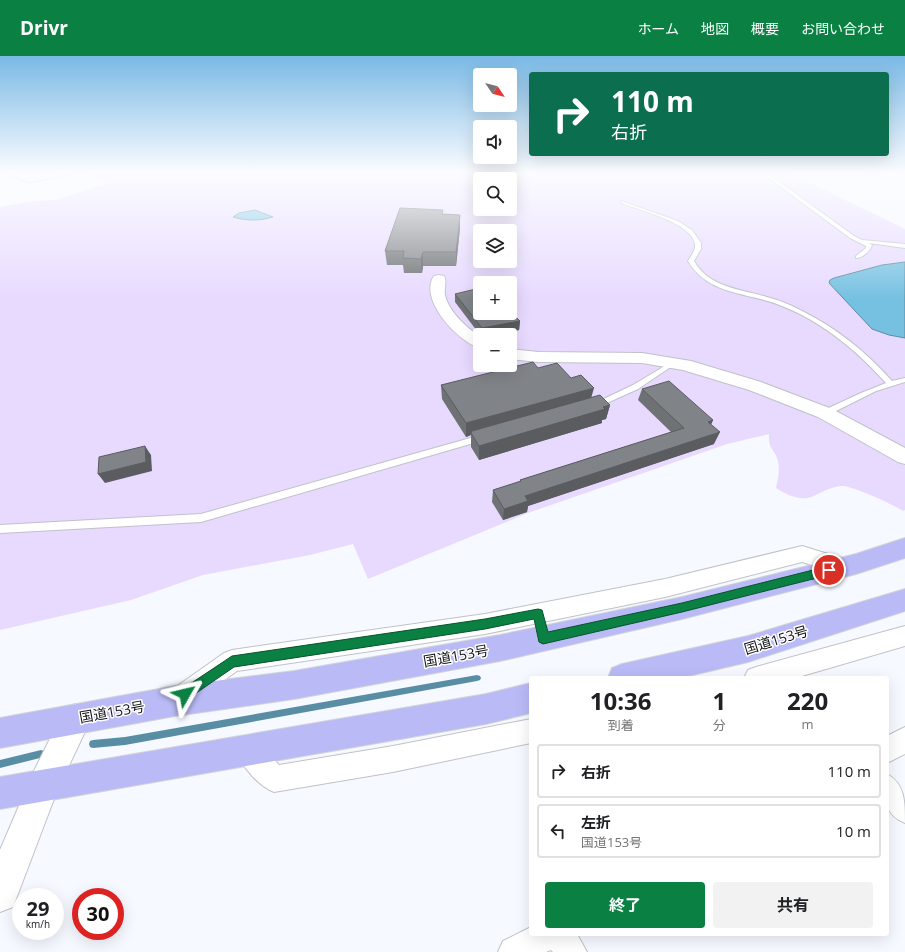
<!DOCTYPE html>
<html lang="ja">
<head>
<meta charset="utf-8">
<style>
  :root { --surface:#fff; --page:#f2f2f2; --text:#202124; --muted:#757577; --line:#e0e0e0; --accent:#0b8043 }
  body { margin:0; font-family:"Open Sans","Noto Sans JP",sans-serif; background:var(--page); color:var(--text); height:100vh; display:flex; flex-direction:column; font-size:15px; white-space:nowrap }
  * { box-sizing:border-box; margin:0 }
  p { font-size:13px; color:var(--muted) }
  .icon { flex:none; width:22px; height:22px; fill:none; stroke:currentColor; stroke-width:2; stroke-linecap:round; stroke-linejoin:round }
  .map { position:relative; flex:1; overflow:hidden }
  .panel { position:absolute; left:529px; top:620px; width:360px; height:260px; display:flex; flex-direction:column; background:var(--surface); border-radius:4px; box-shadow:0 4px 16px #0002 }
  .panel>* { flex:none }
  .banner { position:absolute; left:529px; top:16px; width:360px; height:84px; border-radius:4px; box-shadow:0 4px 16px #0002; background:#0b6e4f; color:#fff; overflow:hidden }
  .needle { width:26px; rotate:125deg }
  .controls { position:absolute; left:473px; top:12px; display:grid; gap:8px }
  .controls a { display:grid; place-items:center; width:44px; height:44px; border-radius:4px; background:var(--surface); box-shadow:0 4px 16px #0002; font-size:20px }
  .speed { position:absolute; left:12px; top:832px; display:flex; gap:8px; font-size:20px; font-weight:700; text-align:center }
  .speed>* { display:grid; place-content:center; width:52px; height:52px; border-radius:50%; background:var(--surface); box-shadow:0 4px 16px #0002; line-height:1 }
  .speed small { font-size:10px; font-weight:400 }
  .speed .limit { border:6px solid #d22; background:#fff; color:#111 }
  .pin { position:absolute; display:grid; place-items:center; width:34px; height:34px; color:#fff; margin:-17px; border:2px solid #fff; border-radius:50%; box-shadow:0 1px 4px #0007 }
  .me { position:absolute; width:44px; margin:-22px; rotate:53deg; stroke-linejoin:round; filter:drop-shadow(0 0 3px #0008) }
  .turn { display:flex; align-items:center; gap:14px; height:84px; padding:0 16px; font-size:18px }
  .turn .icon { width:52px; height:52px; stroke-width:2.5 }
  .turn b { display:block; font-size:28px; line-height:34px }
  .eta { display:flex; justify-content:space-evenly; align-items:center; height:68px; text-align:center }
  .eta b { font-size:24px; font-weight:700; line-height:28px }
  .button { display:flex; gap:8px; margin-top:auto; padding:8px 16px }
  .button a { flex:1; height:46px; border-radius:4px; background:var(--accent); color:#fff; font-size:16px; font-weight:700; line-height:46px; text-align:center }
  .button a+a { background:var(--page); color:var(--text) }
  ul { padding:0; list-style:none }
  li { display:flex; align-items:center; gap:12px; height:54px; margin:0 8px 6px; padding:0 8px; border:2px solid var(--line); border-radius:4px }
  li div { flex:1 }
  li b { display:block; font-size:15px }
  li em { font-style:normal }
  header { display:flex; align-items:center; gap:24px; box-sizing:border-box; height:56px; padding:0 20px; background:var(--accent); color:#fff }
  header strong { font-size:19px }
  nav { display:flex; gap:22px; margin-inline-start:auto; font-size:14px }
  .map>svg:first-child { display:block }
  .green { fill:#e8daff; fill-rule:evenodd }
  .water { fill:#76c1e1; stroke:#588da4 }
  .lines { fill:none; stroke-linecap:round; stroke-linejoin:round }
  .stream { fill:#588da4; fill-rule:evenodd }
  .service-casing { stroke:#bfc2c7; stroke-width:2 }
  .minor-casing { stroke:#bfc2c7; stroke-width:2 }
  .tertiary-casing { stroke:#bfc2c7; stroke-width:2 }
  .trunk-casing { stroke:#d4d5d5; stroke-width:2 }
  .path { stroke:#95979c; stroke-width:1.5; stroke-dasharray:1.5 1; stroke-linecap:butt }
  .service { fill:#fff; fill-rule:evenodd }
  .minor { fill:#fff; fill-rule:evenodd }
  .tertiary { fill:#fff; fill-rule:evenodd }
  .trunk { fill:#babaf7; fill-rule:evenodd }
  .wall { fill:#6e7275 }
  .shaded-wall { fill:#5a5c5f }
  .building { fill:#808488; stroke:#5a5c5f }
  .route { fill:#0b8043; stroke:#07532c }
  .labels { text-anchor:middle; stroke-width:3; stroke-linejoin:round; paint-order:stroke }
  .near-street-label { font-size:14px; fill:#121315; stroke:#fff }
</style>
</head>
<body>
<header>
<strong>Drivr</strong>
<nav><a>ホーム</a><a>地図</a><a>概要</a><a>お問い合わせ</a></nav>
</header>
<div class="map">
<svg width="905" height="896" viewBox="0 0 905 896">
  <rect width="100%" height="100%" fill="#f6f9ff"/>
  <path class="green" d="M87 117H792L786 120 804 124 905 173V454L903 455C892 448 855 431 843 430 830 430 822 437 811 441 799 445 785 438 776 432 778 423 780 414 778 405 775 393 768 395 769 378L727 388 528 457 368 523 353 488 310 499 203 519 131 544 0 574V151L33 145 55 144 108 127ZM480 123H510V153H480ZM480 175H510V205H480ZM480 227H510V257H480ZM480 279H510V309H480Z"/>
  <g class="water">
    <path d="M255 154 273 161C260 165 246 165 233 161L239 157Z"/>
    <polygon points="905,206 905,282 889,279 872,273 829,227 830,224 834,222 882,209"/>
  </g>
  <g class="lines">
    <g class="stream">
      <polygon points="477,619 480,620 481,622 480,624 477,625 125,689 93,692 90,691 89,688 90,685 93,684 125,681"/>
      <polygon points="41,694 44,695 45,698 44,701 0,712 0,704"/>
    </g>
    <g class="service-casing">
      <g id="service">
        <path d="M762 117H767L854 180 862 184 905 188V192L869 187 872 189C870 195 863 202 856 202V200L866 192V190L850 182Z"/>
        <path d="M621 145 678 165 692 174 701 187V193L694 205C710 233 743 233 770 242 782 245 793 250 804 256 838 273 867 297 892 325L905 322V326L876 335 828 359H822V355L861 337 886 327C861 299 832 274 798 257 787 252 776 247 764 244 735 236 705 234 688 205 691 200 696 194 695 188 692 167 639 154 621 147Z"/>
        <polygon points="673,305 675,306 675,308 638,333 598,351 595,351 591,349 633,329"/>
        <polygon points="481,379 484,380 485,382 484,384 201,466 0,477 0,469 201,458"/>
      </g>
    </g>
    <g class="minor-casing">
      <g id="minor">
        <polygon points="802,490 851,505 854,511 851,517 844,519 802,506 665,541 485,578 237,615 189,649 181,653 173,649 169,641 173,633 224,597 232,594 485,558 665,523"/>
        <polygon points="905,570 905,590 795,622 744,622 748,614 756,611"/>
        <path d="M531 663V687L393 716 274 736C258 730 242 710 235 694L239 685 248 681 257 685 279 709 393 690Z"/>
        <polygon points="905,671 905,698 887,707 887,680"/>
        <path d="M887 718C905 728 905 745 905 767 881 757 887 740 887 718Z"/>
        <polygon points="531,871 531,878 577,878 587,896 553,896 551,894 546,896 498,896 503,885"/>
      </g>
    </g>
    <g class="tertiary-casing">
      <g id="tertiary">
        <path d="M439 219 444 220C447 225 444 233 445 239 449 256 466 271 480 281V292C458 286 418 243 434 220Z"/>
        <polygon points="510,293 538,296 642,297 691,305 761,326 832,353 905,392 905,408 898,406 818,361 749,334 683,314 642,307 538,306 510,303"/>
        <polygon points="76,648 87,652 91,663 57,735 13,851 0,856 0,794 33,717 65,652"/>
      </g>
    </g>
    <g class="trunk-casing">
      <g id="trunk">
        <polygon points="905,482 905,502 856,518 682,563 500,605 294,643 175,660 0,692 0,662 175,630 294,615 500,579 682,541 856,498"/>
        <polygon points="905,533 905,555 748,606 680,622 608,622 612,612 622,608 748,580"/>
        <polygon points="531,627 531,657 486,668 0,753 0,721 486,638"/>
      </g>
    </g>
    <polyline class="path" points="4,117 29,127 76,117"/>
    <use href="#service" class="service"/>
    <use href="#minor" class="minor"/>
    <use href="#tertiary" class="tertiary"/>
    <use href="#trunk" class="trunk"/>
  </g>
  <g class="wall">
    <polygon points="443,158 460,159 460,172 456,210 423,210 422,217 404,217 403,209 387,209 385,195"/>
    <polygon points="455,238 520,265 519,274 494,279 480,279 455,246"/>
    <polygon points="538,312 571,322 591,341 610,349 606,363 602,364 602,367 479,404 471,391 471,379 466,381 442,343 441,329"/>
    <polygon points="642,333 713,364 711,368 714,388 528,450 527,456 503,464 492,446 493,434 520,426 520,424 671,376 638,344"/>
  </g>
  <g class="shaded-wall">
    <polygon points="460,159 460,172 456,210 456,196"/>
    <polygon points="423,196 423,210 422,217 421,203"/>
    <polygon points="520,265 519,274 494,279 482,279 482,272"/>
    <polygon points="594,332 590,346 471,377 471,379 466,381 466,367"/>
    <polygon points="610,349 606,363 602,364 602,367 479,404 479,390"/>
    <polygon points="713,364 708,376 708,366"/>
    <polygon points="720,376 714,388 528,450 527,456 503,464 504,453 525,440"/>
    <polygon points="145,390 151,399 152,415 105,427 98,418"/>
  </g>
  <g class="building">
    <polygon points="400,152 443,154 442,158 460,159 456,196 423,196 421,203 403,202 404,195 385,195"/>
    <polygon points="480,232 480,257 510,257 510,256 520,265 482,272 455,238"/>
    <polygon points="533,306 538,312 557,307 571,322 581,319 594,332 466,367 441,329"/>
    <polygon points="669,325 713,364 708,366 720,376 525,440 528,445 504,453 493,434 521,425 520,424 684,372 642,333"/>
    <polygon points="600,339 610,349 603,351 605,353 479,390 471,377 472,375"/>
    <polygon points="145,390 146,406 98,418 99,401"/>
  </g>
  <linearGradient id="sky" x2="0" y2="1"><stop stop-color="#7ab9e5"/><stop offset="0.48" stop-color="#fbfcff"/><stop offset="1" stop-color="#fbfcff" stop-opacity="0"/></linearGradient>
  <rect width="905" height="243" fill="url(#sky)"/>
  <polygon class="route" points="829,510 834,514 829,519 682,556 543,588 539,586 534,563 485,573 234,611 189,642 185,644 181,642 179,638 181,634 232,600 485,563 538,553 542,554 548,576 682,547"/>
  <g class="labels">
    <g class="near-street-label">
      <text transform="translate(776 584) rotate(-17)" y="5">国道153号</text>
      <text transform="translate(456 600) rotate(-10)" y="5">国道153号</text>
      <text transform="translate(112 656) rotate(-10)" y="5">国道153号</text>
    </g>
  </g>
</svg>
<div class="controls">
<a><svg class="needle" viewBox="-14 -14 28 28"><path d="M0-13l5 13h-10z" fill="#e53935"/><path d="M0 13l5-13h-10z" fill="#757577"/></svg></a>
<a><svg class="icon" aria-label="sound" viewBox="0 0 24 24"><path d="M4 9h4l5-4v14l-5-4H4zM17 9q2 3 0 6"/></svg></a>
<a><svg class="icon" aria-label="search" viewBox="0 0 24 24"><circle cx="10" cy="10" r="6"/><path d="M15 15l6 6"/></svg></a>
<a><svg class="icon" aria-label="layers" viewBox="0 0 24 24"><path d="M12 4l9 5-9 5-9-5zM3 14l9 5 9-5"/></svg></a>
<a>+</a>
<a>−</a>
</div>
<div class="speed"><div>29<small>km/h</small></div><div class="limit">30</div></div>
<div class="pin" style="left:829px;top:514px;background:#d93025"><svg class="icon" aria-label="arrive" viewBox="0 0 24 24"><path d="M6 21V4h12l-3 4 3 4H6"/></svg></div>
<svg class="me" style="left:185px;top:638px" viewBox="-20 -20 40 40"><path d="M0-17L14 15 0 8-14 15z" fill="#0b8043" stroke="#fff" stroke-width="4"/></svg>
<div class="banner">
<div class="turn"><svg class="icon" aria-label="right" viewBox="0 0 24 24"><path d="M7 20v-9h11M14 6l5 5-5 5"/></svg><div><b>110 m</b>右折</div></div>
</div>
<section class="panel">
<div class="eta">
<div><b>10:36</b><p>到着</p></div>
<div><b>1</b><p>分</p></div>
<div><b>220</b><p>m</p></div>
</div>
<ul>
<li><svg class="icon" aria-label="right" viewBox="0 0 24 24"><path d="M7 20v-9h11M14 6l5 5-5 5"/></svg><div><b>右折</b></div><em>110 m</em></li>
<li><svg class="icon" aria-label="left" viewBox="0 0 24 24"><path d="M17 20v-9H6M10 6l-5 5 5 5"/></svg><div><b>左折</b><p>国道153号</p></div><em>10 m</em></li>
</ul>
<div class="button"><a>終了</a><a>共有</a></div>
</section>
</div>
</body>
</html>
